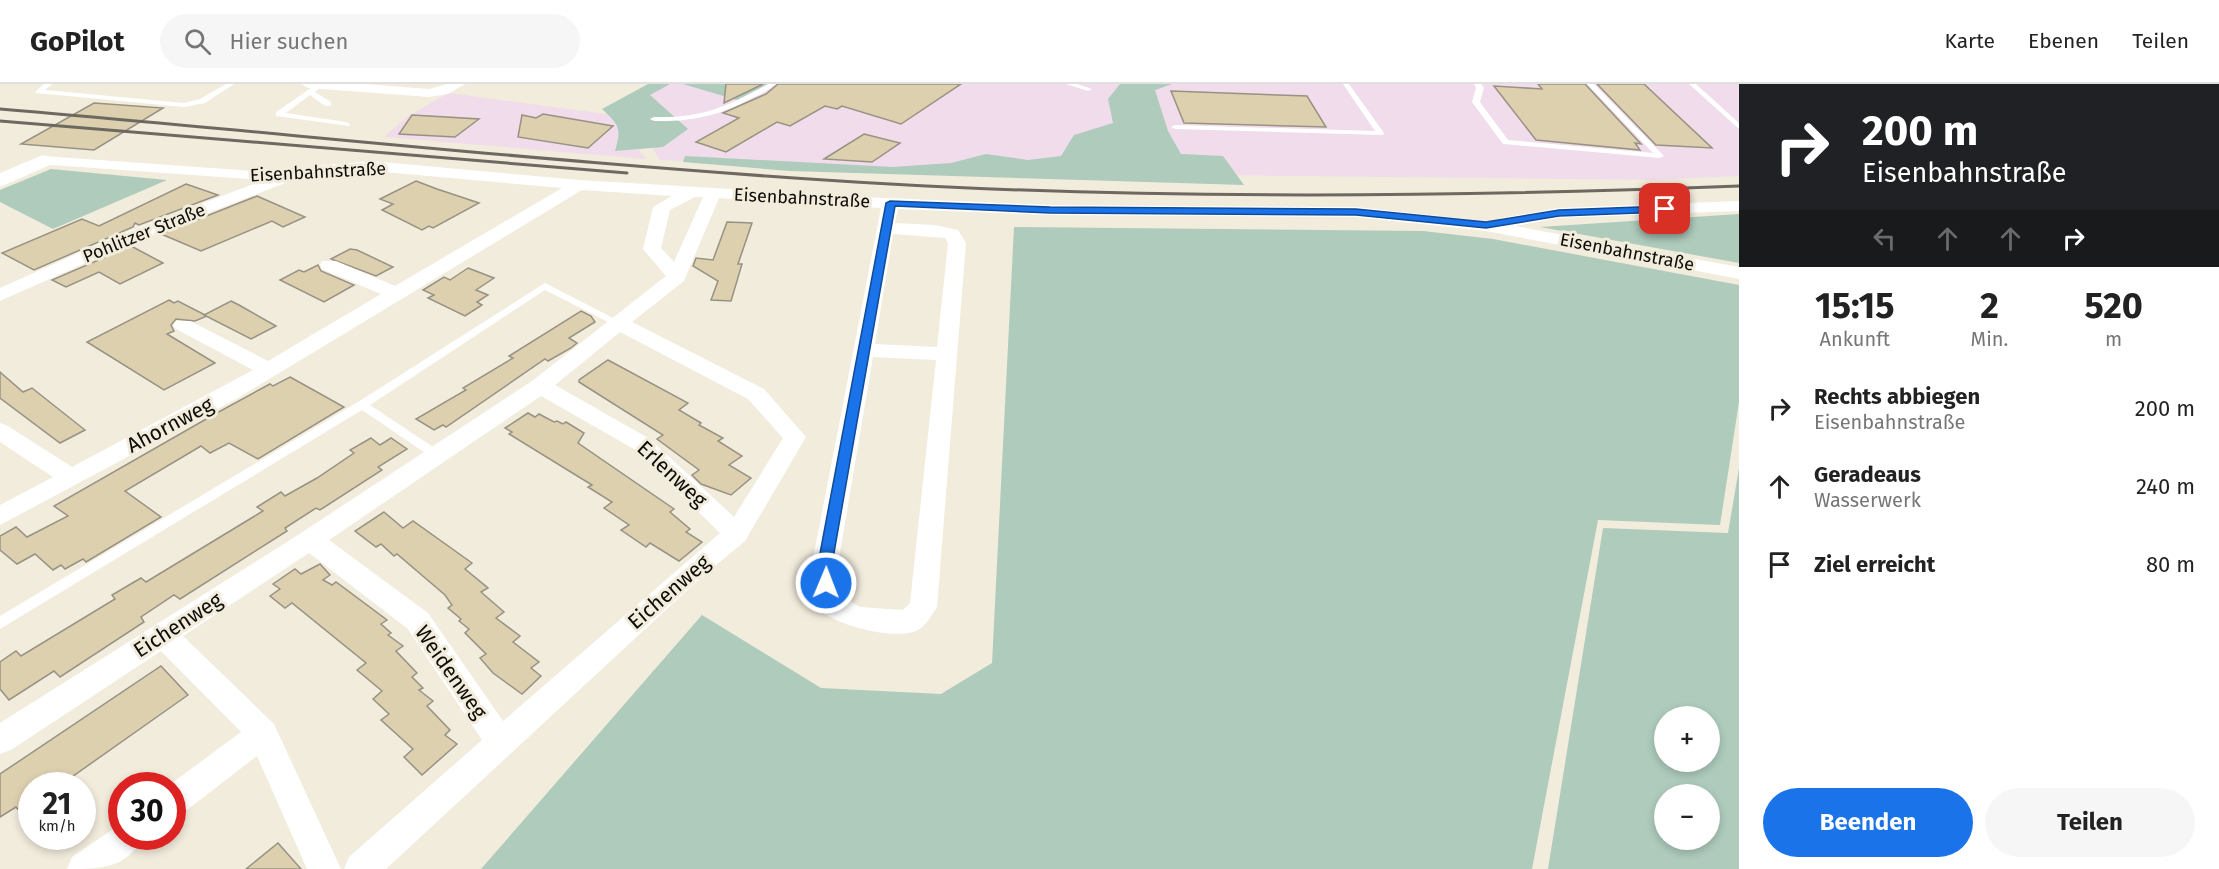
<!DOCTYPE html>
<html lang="de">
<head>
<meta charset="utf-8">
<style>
  :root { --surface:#fff; --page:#f6f6f6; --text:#222; --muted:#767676; --line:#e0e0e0; --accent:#1a73e8 }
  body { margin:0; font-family:"Fira Sans",sans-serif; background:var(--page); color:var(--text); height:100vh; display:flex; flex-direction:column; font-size:22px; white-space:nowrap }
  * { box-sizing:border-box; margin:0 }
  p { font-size:20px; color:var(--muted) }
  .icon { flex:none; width:33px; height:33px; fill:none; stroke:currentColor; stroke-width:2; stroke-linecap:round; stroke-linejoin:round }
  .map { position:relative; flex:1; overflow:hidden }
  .sheet { display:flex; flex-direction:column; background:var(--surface); width:480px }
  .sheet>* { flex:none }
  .hud { background:#202124; color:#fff; overflow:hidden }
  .tools { position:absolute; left:1654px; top:622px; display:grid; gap:12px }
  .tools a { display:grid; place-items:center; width:66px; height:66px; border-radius:50%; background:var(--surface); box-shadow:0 3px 9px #0003; font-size:30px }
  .speed { position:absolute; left:18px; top:688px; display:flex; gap:12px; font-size:30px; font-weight:700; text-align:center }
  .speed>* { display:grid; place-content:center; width:78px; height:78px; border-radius:50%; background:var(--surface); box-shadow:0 3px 9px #0003; line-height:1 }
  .speed small { font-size:15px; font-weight:400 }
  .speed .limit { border:9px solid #d22; background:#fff; color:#111 }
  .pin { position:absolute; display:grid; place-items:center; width:51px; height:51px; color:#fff; margin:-26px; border-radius:12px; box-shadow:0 3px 9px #0006 }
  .me { position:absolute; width:66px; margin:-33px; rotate:1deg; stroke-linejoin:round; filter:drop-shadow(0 0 4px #0008) }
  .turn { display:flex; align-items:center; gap:21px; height:126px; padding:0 24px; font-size:27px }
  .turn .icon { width:78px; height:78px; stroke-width:2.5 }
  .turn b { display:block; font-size:42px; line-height:51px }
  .lanes { display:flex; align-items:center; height:57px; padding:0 24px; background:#0003; justify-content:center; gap:30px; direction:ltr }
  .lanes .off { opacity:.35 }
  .eta { display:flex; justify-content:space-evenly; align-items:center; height:102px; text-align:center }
  .eta b { font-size:36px; font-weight:700; line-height:42px }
  .cta { display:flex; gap:12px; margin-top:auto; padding:12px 24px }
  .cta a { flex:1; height:69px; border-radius:36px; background:var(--accent); color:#fff; font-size:24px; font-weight:700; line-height:69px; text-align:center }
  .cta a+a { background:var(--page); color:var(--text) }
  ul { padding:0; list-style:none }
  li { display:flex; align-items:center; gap:18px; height:78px; padding:0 24px }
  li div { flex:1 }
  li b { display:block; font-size:22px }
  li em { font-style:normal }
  header { display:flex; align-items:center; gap:36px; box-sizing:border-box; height:84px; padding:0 30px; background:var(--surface); border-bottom:2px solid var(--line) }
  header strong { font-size:28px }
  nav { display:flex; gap:33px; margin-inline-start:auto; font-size:21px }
  .search { width:420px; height:54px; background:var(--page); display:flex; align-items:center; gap:15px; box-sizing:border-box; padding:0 21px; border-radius:33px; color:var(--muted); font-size:22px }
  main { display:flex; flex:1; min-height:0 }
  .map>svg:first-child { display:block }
  .commercial { fill:#f0dcea }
  .green { fill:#aecbbc; fill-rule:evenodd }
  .building { fill:#ddd0af; stroke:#989284; stroke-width:1.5 }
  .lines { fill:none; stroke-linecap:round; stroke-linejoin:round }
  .service { fill:#fff; fill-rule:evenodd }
  .minor { fill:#fff; fill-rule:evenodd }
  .tertiary { fill:#fff; fill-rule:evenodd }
  .rail { stroke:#6d6960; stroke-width:3 }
  .route { fill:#1a73e8; stroke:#114b97; stroke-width:1.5 }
  .labels { text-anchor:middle; stroke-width:6; stroke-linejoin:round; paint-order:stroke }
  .far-street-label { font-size:18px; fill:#0e0c07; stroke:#f2ecdd }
  .street-label { font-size:21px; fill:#0e0c07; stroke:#f2ecdd }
</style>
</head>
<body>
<header>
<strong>GoPilot</strong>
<div class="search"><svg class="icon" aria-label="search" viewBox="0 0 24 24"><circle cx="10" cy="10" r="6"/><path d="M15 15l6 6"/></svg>Hier suchen</div>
<nav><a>Karte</a><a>Ebenen</a><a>Teilen</a></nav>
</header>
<main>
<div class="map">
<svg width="1739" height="785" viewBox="0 0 1739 785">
  <rect width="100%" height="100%" fill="#f2ecdd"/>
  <g class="commercial">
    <polygon points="664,0 1739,0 1739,92 1651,96 1115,90 660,76 624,22"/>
    <polygon points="448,9 613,31 646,75 384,53 407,33"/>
  </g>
  <g class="green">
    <path d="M648 0H670L650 11 688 45 663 63 615 67C622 44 619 41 602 25Z"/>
    <polygon points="683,0 768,0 737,16"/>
    <polygon points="1120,0 1172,0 1155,6 1168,47 1181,70 1223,72 1244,101 790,87 683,78 685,72 893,83 951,79 986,70 1028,76 1061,72 1074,51 1113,39 1108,15"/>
    <polygon points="51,85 167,96 53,145 0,118 0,106"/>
    <polygon points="1739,130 1739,179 1540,143"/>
    <polygon points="1014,143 1423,147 1493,155 1739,201 1739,318 1720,441 1598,436 1532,785 481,785 702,531 821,604 941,610 992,579"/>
    <path d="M1739 384V785H1548L1603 444 1728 449ZM1665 633H1710V678H1665ZM1665 711H1710V756H1665Z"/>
  </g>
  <g class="building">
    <polygon points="726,0 763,0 724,19"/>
    <polygon points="778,0 961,0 901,40 842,22 837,25 825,22 790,42 777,38 726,68 696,58 739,34 723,29 766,10"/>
    <polygon points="1538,0 1585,0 1641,60 1635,59 1640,66 1536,56 1494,2 1542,5"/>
    <polygon points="1597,0 1644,0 1712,64 1656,61"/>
    <polygon points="1171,7 1307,12 1326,43 1184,39"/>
    <polygon points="94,19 163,24 94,66 21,60"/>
    <polygon points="543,30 613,42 588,64 518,53 522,31 536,34"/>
    <polygon points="412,31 479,35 455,53 399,50"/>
    <polygon points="864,50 900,59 872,78 824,75"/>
    <polygon points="416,97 437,105 479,119 433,144 429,142 422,146 382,126 393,120 380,115"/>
    <polygon points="186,100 218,111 139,141 135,139 133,143 34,186 2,169 82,135 99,142"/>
    <polygon points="257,112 305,133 283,143 272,137 201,167 161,150"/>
    <polygon points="727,138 752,139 738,180 742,180 731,217 711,216 718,197 693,182 696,174 713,176"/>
    <polygon points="131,162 163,179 120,200 99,188 66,203 52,196"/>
    <polygon points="350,165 357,166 393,183 376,192 331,175"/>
    <polygon points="318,181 321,187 354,201 324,218 280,196 299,186 304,188"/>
    <polygon points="468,184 494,194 476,206 488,211 477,218 482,221 465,232 428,214 434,211 423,206 444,193 450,196"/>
    <polygon points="169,216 174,219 178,217 207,232 195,237 176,235 171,241 174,247 167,250 215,279 164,306 87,258"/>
    <polygon points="231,217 239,221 276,242 251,255 204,231"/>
    <polygon points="581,227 591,232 595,238 569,254 577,259 571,264 548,277 545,275 446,343 443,341 434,346 416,335 466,306 463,304 513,274 509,272"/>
    <polygon points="608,276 688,319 679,326 701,339 699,341 723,354 718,357 742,372 729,381 751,394 731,411 701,400 692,391 699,386 657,355 663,351 579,298 579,296"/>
    <polygon points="0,288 23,308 32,304 85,346 60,359 0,314"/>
    <polygon points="290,293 344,323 258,375 229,359 210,369 201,362 125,407 161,433 86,478 83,475 65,485 61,481 53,486 35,470 17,480 0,466 0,452 16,443 27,453 68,432 54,422 215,330 270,300 273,302"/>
    <polygon points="528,329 535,333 539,330 554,338 557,337 563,340 566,338 584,349 578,359 674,425 670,428 690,445 686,448 702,458 679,477 650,459 646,463 621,446 629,441 604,424 612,418 588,403 592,401 509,350 512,348 505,344"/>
    <polygon points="371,354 380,361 391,354 407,365 378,383 382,386 320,426 316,424 285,444 287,447 180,515 174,511 141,533 144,538 60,593 54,587 9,616 0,605 0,578 16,567 21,572 115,515 112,511 141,494 146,498 263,427 257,423 281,408 285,412 317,394 354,369 350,366"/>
    <polygon points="384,428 403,444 413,437 472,479 465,485 488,504 481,508 504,528 496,534 520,552 513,558 539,578 531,584 541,592 522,610 493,589 480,574 486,570 465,549 469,545 459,537 461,535 448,524 452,521 445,511 397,470 394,472 381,460 376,463 355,447"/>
    <polygon points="320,480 330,491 323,496 332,501 336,498 387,536 381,540 391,549 388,551 403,562 396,567 417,589 412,593 423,604 419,606 433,617 427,622 450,646 445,651 457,660 422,691 404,673 413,665 381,636 389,630 373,615 382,607 357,586 366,579 292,519 285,524 270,512 280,505 273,500 295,485 301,490"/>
    <polygon points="161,582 188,611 59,702 32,702 32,721 20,728 16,723 0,733 0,690"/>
    <polygon points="278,759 301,785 246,785"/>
  </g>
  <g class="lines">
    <g class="service">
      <polygon points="44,0 52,0 45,6 184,19 200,15 226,0 234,0 205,19 184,23 36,9 36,7"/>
      <polygon points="317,0 323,1 315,8 331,18 331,22 325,22 310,11 286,29 346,38 350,40 349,42 276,32 276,28"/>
      <path d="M768 0H776C769 6 761 10 752 14 720 32 690 38 654 37L650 35 654 33C703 34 726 23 768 0Z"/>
      <polygon points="1066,0 1077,0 1092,5 1088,7"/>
      <polygon points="1343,0 1349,0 1384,49 1383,51 1175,45 1171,43 1175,41 1375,47"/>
      <polygon points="1474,0 1481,0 1484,4 1480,18 1508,56 1653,69 1587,0 1594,0 1664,72 1660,74 1503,60 1472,18 1476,4"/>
      <polygon points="1689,0 1696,0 1739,39 1739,45"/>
      <polygon points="545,199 623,239 618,242 614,241 545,206 370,321 442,369 444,372 442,375 434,375 362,326 0,545 0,532 358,318"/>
    </g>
    <g class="minor">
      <polygon points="301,0 365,0 429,5 447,0 465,0 448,10 429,13 308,4"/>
      <path d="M43 72 254 87 372 77 579 96 863 113 1050 121 1356 123 1494 138 1502 134 1559 124 1739 117V127L1559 134 1515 142 1739 183V195L1486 147 1356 133 1050 131 898 125 895 139 935 141 958 146 966 159 937 523C932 531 925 543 916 547 893 556 837 542 819 525 810 516 813 492 812 480L881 124 719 114 684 197 632 238 764 305 806 353 745 457 696 498 386 785H344L349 773 482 656 408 545 309 469 183 552 274 640 341 785H307L257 672 183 729 172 733V702H168L241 648 161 567 11 666 0 670V639L301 449 532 297 666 192 643 165 653 123 672 112 582 106 238 314 0 441V421L53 393 0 358V339L8 342 72 383 253 286 176 245 173 241 176 237H190L268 277 381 210 322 185 320 181 322 177H336L395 202 562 104 372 87 286 94 285 99 126 161 0 217V204L114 153 264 96 37 80 35 77ZM695 113H703L674 178 661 164 670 126ZM893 150 945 154 948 159 937 263 875 260ZM620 248 748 315 783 354 734 433 650 355 555 301ZM873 273 936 276 910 519 903 526 860 523 841 512 838 480ZM541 312 634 365 720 449 503 637 428 529 329 456Z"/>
      <path d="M122 739V753H143C127 785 100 785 67 785L72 773Z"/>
    </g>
    <polygon class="tertiary" points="43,71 50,73 53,77 50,81 0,103 0,89"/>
    <g class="rail">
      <path d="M0 25C297 50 593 83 890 100 1173 116 1456 113 1739 102"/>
      <polyline points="0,37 627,89"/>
    </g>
  </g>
  <polygon class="route" points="890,117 1050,123 1356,125 1486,138 1559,126 1665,122 1670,125 1665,128 1559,132 1486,144 1356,131 1050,129 895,122 832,480 834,499 826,504 819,499 818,480 886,119"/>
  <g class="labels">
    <g class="far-street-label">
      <text transform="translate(318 88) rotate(-3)" y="6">Eisenbahnstraße</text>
      <text transform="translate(802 114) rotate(3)" y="6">Eisenbahnstraße</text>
      <text transform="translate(144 149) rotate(-22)" y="6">Pohlitzer Straße</text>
      <text transform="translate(1627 168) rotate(11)" y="6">Eisenbahnstraße</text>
    </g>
    <g class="street-label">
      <text transform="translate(170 341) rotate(-28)" y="7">Ahornweg</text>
      <text transform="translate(672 390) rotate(43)" y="7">Erlenweg</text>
      <text transform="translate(669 508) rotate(-41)" y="7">Eichenweg</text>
      <text transform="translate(178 541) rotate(-33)" y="7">Eichenweg</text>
      <text transform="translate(451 588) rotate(55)" y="7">Weidenweg</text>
    </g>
  </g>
</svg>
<div class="tools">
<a>+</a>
<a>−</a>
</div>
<div class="speed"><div>21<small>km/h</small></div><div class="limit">30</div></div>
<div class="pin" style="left:1665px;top:125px;background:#d93025"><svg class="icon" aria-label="arrive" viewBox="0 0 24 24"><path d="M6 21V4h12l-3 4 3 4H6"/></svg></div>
<svg class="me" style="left:826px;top:499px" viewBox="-20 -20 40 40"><circle r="17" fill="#1a73e8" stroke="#fff" stroke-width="3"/><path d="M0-11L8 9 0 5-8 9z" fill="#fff"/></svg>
</div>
<section class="sheet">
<div class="hud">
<div class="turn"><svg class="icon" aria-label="right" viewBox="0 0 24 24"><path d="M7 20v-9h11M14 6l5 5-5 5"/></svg><div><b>200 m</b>Eisenbahnstraße</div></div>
<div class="lanes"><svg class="icon off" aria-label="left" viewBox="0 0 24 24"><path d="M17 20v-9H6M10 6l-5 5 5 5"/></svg><svg class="icon off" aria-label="ahead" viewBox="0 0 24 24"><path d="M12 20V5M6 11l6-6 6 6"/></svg><svg class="icon off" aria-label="ahead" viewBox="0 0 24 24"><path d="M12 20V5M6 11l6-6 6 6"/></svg><svg class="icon" aria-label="right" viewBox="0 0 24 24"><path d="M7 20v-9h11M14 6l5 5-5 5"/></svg></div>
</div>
<div class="eta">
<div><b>15:15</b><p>Ankunft</p></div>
<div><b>2</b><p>Min.</p></div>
<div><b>520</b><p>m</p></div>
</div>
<ul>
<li><svg class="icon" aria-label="right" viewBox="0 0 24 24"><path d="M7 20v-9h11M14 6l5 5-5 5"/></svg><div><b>Rechts abbiegen</b><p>Eisenbahnstraße</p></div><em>200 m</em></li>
<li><svg class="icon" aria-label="ahead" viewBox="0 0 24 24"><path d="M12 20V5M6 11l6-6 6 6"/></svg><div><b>Geradeaus</b><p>Wasserwerk</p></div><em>240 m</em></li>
<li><svg class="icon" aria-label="arrive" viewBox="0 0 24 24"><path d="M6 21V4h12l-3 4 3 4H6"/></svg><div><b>Ziel erreicht</b></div><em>80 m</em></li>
</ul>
<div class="cta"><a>Beenden</a><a>Teilen</a></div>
</section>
</main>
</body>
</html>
